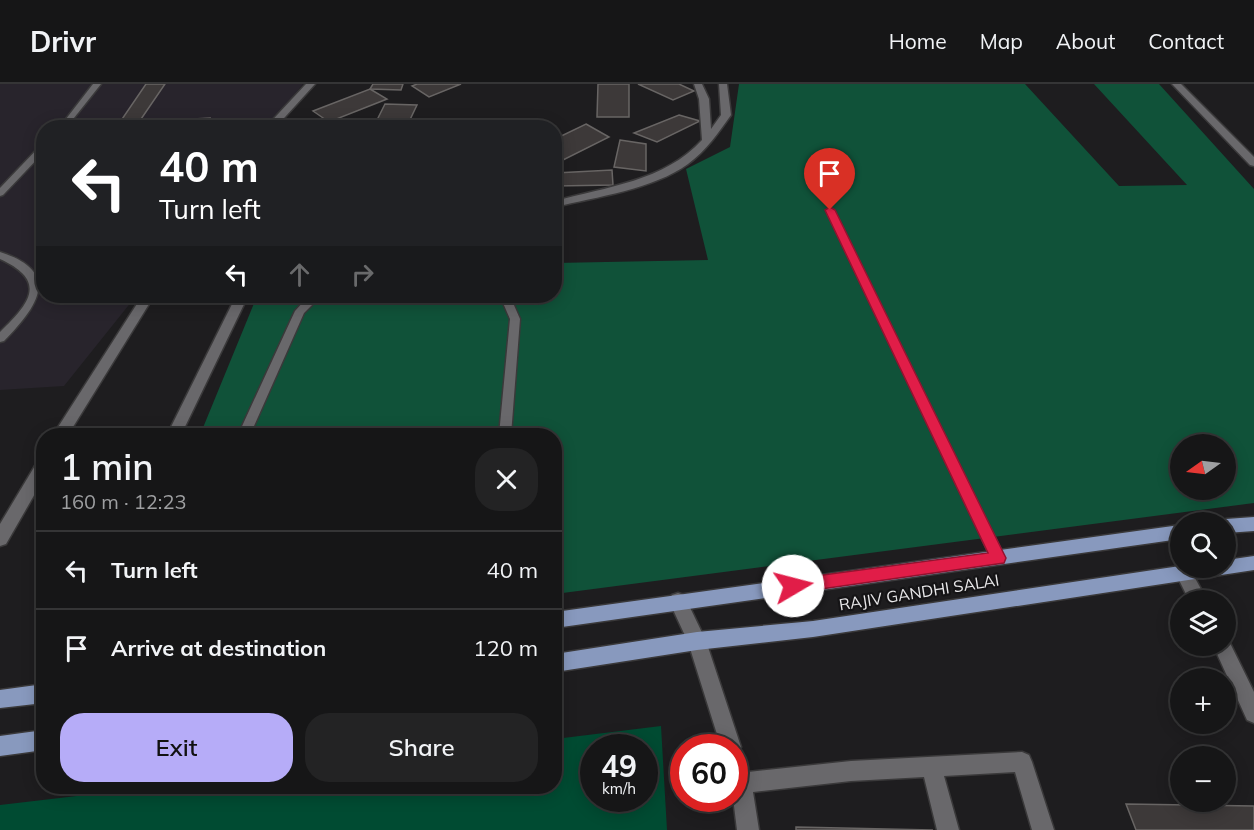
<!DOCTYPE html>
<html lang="en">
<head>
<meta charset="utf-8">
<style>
  :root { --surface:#161617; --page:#232324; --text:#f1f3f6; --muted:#9e9fa1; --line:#353536; --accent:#b6acf8 }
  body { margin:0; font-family:Mulish,sans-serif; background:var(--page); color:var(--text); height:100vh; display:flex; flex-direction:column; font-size:22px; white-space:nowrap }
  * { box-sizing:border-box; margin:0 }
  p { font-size:20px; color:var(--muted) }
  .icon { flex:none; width:33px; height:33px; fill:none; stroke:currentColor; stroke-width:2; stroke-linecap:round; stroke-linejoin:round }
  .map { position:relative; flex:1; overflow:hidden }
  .sheet { position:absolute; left:36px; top:344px; width:526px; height:366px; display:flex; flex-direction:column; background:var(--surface); border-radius:24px; box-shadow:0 3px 15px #0003,0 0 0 2px var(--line) }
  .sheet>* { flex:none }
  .hud { position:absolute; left:36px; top:36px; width:526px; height:183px; border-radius:24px; box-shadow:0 3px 15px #0003,0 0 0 2px var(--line); background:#202124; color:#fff; overflow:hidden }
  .needle { width:39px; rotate:256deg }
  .buttons { position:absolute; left:1170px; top:350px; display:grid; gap:12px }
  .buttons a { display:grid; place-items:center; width:66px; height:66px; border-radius:50%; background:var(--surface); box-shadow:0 3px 15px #0003,0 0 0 2px var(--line); font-size:30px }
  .speed { position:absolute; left:580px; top:650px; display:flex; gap:12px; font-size:30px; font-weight:700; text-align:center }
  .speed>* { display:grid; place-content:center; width:78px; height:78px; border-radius:50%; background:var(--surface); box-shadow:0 3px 15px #0003,0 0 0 2px var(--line); line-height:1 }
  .speed small { font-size:15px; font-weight:400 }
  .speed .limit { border:9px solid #d22; background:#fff; color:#111 }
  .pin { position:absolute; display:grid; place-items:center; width:51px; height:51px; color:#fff; margin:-62px -26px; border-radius:50% 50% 50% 0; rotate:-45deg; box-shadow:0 0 6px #0007 }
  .pin .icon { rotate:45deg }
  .me { position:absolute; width:66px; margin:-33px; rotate:82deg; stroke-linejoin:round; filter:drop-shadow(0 0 4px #0008) }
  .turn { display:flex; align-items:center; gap:21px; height:126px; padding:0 24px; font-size:27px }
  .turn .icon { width:78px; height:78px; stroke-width:2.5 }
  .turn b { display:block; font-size:42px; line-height:51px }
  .lanes { display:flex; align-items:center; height:57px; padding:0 24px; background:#0003; justify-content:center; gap:30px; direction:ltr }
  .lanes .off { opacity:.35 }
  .round { display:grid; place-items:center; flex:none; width:63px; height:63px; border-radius:24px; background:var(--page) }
  .head { display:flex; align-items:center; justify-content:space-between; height:102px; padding:0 24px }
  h1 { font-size:36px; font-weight:600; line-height:45px }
  .cta { display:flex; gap:12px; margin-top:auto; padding:12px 24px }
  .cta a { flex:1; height:69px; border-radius:24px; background:var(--accent); color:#111; font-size:24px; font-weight:600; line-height:69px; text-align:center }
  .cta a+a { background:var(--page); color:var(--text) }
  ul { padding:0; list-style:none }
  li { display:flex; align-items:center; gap:18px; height:78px; padding:0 24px; border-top:2px solid var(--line) }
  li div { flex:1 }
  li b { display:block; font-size:22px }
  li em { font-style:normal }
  header { display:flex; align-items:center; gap:36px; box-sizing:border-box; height:84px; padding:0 30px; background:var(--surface); border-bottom:2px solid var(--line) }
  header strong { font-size:28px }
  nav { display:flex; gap:33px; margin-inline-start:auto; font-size:21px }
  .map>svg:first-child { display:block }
  .built { fill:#28242c }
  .green { fill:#004b32; fill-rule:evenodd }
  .forest { fill:#105239; fill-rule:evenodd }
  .building { fill:#3d3939; stroke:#686564; stroke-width:1.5 }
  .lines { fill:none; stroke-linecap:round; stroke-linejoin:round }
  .lane-casing { stroke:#3a393a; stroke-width:3 }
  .street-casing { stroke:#3a393a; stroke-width:3 }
  .primary-casing { stroke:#3a393a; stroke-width:3 }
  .lane { fill:#69686b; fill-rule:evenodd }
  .street { fill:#69686b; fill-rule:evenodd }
  .primary { fill:#8899be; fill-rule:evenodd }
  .route { fill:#e11d48; stroke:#92132f; stroke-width:1.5 }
  .labels { text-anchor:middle; stroke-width:4.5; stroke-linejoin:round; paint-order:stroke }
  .street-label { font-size:16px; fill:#e9e8ea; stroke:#151416 }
</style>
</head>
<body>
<header>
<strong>Drivr</strong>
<nav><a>Home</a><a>Map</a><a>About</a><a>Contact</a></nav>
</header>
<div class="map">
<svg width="1254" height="746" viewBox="0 0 1254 746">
  <rect width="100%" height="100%" fill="#1e1d1f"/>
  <polygon class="built" points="0,0 303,0 269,43 44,44 44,212 136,212 64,302 0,306"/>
  <path class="green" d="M661 642 667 746H0V721L162 702H555V655ZM594 663H645V714H594Z"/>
  <path class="forest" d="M739 0H1025L1119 102 1187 101 1094 0H1159L1254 105V419L555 510V351H200L257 212H555V179L708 176 686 85 730 63ZM1180 360H1226V405H1180Z"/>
  <g class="building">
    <polygon points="146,0 165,0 139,38 210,34 206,43 120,44 118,41"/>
    <polygon points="373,0 403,0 401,6 370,5"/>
    <polygon points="417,0 461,0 429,13 412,2"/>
    <polygon points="598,0 629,0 629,33 597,33"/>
    <polygon points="638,0 679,0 694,7 673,16"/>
    <polygon points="370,5 387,15 329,38 313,27"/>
    <polygon points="385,20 417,21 406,44 373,44"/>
    <polygon points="679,31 700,37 657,58 634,49"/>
    <polygon points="586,40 609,53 555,80 555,55"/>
    <polygon points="620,56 646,60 646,87 614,83"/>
    <polygon points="612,86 613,101 555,102 555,89"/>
    <polygon points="1126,720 1254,722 1254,746 1136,746"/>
    <polygon points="796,743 933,746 796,746"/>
  </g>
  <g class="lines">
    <g class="lane-casing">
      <g id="lane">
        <polygon points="93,0 101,0 66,44 59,44"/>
        <polygon points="41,61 44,61 44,68 3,111 0,112 0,104"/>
        <polygon points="830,123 834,126 1003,470 1005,474 1003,478 998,480 993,478 826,126"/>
        <path d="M0 168C63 188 37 223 4 257L0 258V248C30 219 48 197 0 175Z"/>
        <polygon points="317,212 330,212 313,220 304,229 250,351 238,351 295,227 305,216"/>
        <polygon points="500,212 510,212 520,235 511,351 499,351 510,235"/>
      </g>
    </g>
    <g class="street-casing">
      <g id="street">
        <polygon points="306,0 315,0 275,44 265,44"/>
        <path d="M694 0H702L709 15 711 45 721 31 719 0H727L731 31C718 49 707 66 688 80 654 105 596 113 555 123V117C606 103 665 97 702 56L699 15Z"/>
        <polygon points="1172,0 1181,0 1254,73 1254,82 1250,81"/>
        <polygon points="142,212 154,212 68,351 53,351"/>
        <polygon points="236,212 248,212 181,351 167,351"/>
        <polygon points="44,373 44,394 6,460 0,462 0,440 39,375"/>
        <polygon points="1186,483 1190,485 1207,516 1189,516 1176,490 1178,485"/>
        <polygon points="678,509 684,511 706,557 741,663 739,668 742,670 748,688 851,677 1022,668 1029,671 1032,678 1054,746 1032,746 1015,688 944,692 959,746 937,746 924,693 851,697 753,708 759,746 737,746 733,714 735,714 735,663 721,663 688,558 669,517 672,511"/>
        <polygon points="1226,554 1228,555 1254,608 1254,639 1247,636 1213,561 1226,561"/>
      </g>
    </g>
    <g class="primary-casing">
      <g id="primary">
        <polygon points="1254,433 1254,447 1226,449 1226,438 1220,438 1226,435"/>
        <polygon points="1180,441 1180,455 555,544 555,528"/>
        <polygon points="1254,472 1254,486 813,553 697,566 555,588 555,570 697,548 813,537 1180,482 1226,483 1226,476"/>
        <polygon points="44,600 44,619 0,624 0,606"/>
        <polygon points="44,646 44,666 0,672 0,652"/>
      </g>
    </g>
    <use href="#lane" class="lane"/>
    <use href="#street" class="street"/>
    <use href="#primary" class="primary"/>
  </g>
  <polygon class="route" points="830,123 835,126 1004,470 1006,474 1004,479 793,509 787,507 785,502 787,497 793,495 988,469 825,126"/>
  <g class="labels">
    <g class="street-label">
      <text transform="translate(919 508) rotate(-9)" y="6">RAJIV GANDHI SALAI</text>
    </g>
  </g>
</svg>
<div class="buttons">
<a><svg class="needle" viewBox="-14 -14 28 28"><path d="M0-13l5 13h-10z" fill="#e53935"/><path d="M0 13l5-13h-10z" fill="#9e9fa1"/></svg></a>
<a><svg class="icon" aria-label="search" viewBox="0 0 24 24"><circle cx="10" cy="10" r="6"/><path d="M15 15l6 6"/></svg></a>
<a><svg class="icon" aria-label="layers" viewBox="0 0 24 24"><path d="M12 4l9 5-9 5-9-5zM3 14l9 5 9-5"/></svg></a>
<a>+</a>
<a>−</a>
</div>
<div class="speed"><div>49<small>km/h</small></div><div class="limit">60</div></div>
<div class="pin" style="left:830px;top:126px;background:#d93025"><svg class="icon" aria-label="arrive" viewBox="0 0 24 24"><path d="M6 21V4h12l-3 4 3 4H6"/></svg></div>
<svg class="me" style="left:793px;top:502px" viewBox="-20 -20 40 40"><circle r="19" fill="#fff"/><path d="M0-13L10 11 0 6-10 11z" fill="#e11d48"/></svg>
<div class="hud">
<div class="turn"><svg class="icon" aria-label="left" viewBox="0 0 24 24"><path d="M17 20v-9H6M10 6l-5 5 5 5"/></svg><div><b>40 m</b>Turn left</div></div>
<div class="lanes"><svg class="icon" aria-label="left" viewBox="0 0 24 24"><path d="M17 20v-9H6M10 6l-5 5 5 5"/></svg><svg class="icon off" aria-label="ahead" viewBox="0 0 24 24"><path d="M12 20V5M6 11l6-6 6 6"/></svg><svg class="icon off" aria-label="right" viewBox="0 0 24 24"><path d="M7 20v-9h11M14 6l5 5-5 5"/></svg></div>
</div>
<section class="sheet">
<div class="head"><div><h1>1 min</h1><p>160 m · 12:23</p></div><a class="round"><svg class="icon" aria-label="close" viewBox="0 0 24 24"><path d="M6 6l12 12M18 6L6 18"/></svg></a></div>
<ul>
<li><svg class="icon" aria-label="left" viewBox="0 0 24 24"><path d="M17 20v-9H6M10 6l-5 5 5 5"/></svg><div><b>Turn left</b></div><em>40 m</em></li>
<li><svg class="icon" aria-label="arrive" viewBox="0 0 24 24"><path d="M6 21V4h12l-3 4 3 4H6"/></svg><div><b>Arrive at destination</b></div><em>120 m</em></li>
</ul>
<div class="cta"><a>Exit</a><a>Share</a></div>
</section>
</div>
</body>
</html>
